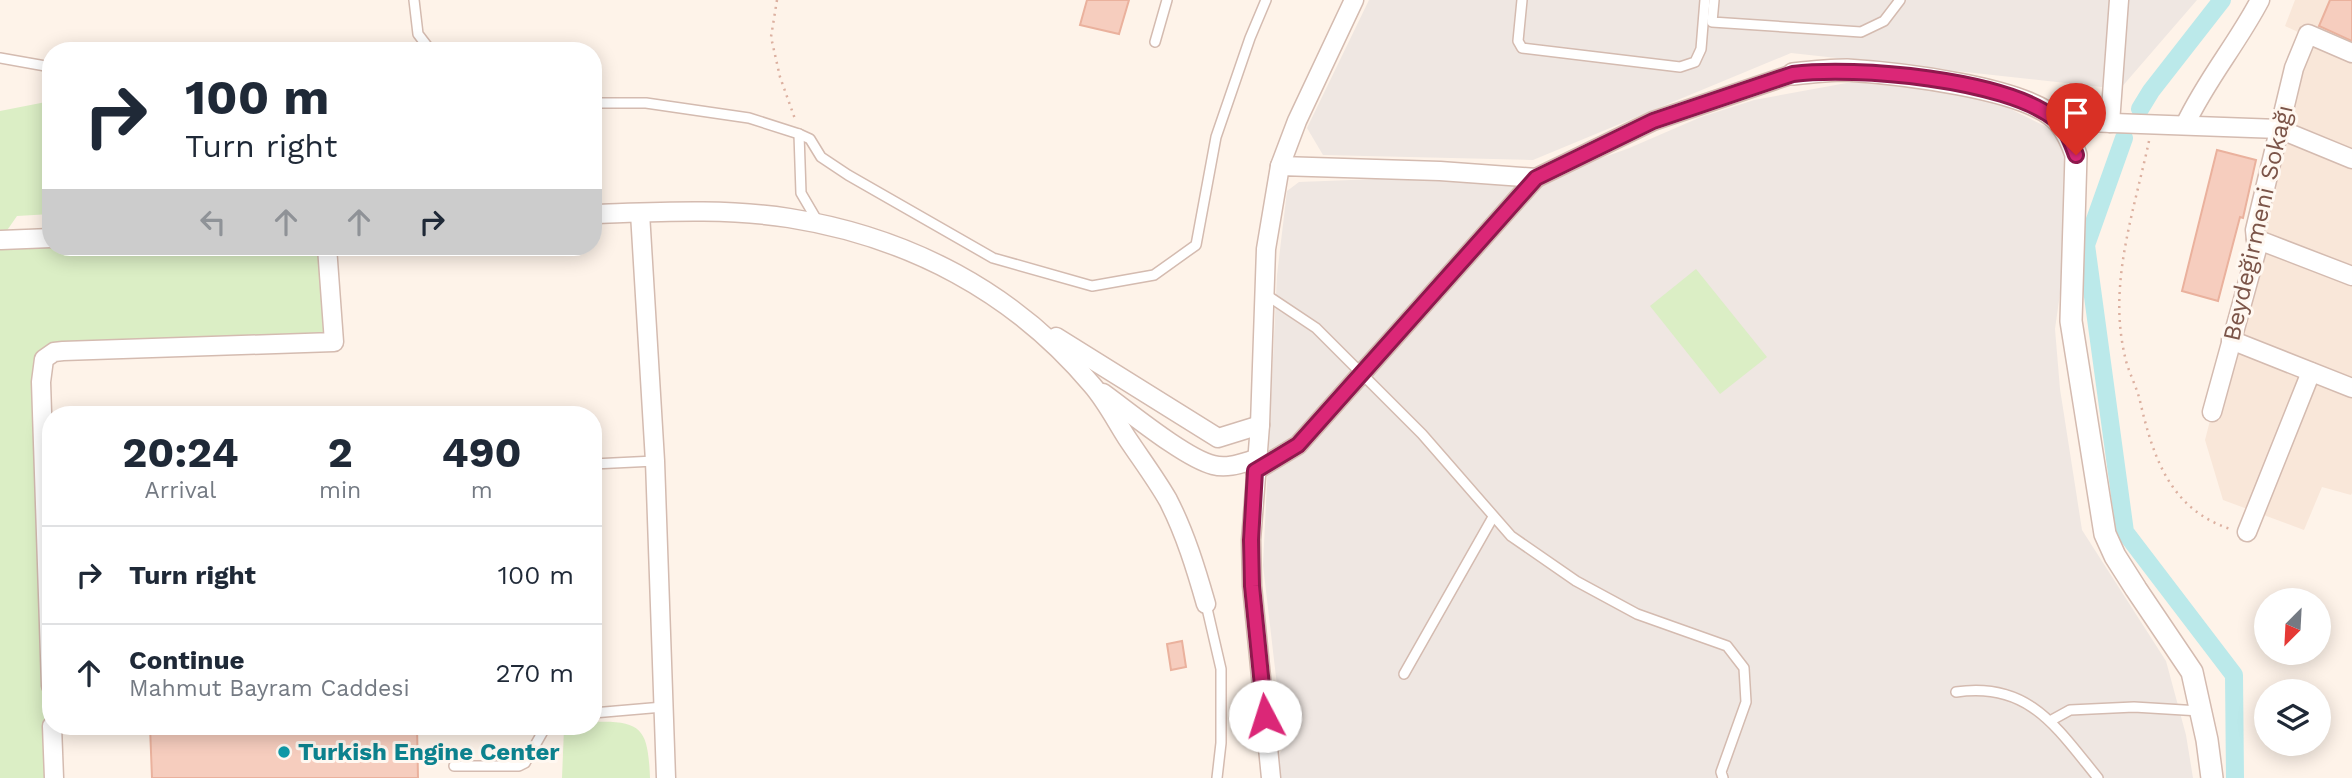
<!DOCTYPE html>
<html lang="en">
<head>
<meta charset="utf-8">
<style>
  :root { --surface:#fff; --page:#f2f2f3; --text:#1f2937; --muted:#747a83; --line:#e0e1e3 }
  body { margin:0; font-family:"Work Sans",sans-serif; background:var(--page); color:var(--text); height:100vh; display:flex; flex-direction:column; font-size:26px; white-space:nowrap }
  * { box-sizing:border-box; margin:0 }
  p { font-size:23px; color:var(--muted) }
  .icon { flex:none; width:38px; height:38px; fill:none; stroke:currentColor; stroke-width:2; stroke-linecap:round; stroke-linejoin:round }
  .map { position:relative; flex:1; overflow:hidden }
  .sheet { position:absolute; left:42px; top:406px; width:560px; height:329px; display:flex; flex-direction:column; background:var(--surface); border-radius:28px; box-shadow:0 4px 18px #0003 }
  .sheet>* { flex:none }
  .banner { position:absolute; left:42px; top:42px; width:560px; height:214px; border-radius:28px; box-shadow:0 4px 18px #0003; background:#fff; color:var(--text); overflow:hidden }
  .needle { width:46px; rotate:204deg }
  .tools { position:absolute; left:2254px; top:588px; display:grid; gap:14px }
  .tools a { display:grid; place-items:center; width:77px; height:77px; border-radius:50%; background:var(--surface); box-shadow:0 4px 18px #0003; font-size:35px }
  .pin { position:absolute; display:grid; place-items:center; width:60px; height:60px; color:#fff; margin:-72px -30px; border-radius:50% 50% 50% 0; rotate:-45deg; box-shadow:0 0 7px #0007 }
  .pin .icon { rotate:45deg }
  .me { position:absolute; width:77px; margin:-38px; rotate:355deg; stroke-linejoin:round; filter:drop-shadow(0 0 5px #0008) }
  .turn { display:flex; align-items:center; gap:24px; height:147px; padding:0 28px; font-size:32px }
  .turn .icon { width:91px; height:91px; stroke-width:2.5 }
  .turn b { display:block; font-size:49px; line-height:60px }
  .lanes { display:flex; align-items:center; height:66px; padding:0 28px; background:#0003; justify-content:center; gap:35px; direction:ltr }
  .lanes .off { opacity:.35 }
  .eta { display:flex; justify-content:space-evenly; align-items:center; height:119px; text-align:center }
  .eta b { font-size:42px; font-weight:700; line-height:49px }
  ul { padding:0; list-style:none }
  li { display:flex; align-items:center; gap:21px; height:98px; padding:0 28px; border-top:2px solid var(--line) }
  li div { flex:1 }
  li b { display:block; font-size:26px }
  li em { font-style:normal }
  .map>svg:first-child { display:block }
  .residential { fill:#f9e7d9 }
  .industrial { fill:#efe7e2 }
  .green { fill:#dbeec5 }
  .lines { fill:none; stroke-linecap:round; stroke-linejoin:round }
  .canal { stroke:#bbe9ea; stroke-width:18 }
  .building { fill:#f6cdbe; stroke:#eab19d; stroke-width:2 }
  .service-casing { stroke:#d4bbb0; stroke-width:12 }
  .minor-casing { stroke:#d4bbb0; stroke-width:21 }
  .tertiary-casing { stroke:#d4bbb0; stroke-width:24 }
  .path { stroke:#dcb0a0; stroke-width:2.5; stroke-dasharray:2 5; stroke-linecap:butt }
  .service { stroke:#fff; stroke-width:9 }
  .minor { stroke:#fff; stroke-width:18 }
  .tertiary { stroke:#fff; stroke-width:21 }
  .route-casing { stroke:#8e194d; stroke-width:18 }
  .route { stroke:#db2777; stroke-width:12 }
  .culture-dot { fill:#0f9aa8; stroke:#fff8f1; stroke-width:2.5 }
  .labels { text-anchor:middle; stroke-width:6; stroke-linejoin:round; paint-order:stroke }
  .street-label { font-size:24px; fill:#7c5549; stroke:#fff8f1 }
  .culture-label { font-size:24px; font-weight:bold; fill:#0d838f; stroke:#fff8f1; text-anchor:start }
</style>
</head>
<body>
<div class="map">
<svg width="2352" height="778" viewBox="0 0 2352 778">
  <rect width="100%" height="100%" fill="#fef3e9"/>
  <polygon class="residential" points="2295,0 2352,0 2352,493 2351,495 2322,487 2304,530 2223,500 2205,440 2309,37 2285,26"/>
  <g class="industrial">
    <polygon points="1369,0 2197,0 2120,89 1791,53 1533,160 1323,155 1307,128"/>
    <polygon points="1852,82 1949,92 1996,102 2049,128 2062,146 2071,169 2066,251 2055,329 2060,389 2082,530 2166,661 2186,735 2193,778 1266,778 1284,746 1263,565 1277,275 1287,191 1299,182 1561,172 1627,149 1701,117 1754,100"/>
  </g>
  <g class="green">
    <polygon points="51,101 51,214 17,216 1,239 51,247 323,247 339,324 322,334 61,343 45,350 51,526 51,726 60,778 0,778 0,111"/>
    <polygon points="1696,269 1767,357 1720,394 1650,306"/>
    <path d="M593 722C643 720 648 730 650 778H562L564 728 593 726Z"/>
  </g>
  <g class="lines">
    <g class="canal">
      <polyline points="2140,109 2151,91 2222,0"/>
      <polyline points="2124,138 2086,245 2125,532 2234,675 2235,778"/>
    </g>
  </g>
  <g class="building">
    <polygon points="1087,0 1129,0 1119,34 1080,25"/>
    <polygon points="2330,0 2352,0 2352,41 2319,26"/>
    <polygon points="2217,150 2256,160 2243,218 2240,217 2218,301 2182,291"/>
    <polygon points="1182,641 1186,667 1171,670 1167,644"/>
    <polygon points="150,726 417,726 418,778 152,778"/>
  </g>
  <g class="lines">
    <g class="service-casing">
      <g id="service">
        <polyline points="414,0 418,34 431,51"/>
        <polyline points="1522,0 1518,41 1522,48 1680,67 1695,62 1701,49 1705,0"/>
        <polyline points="1714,0 1712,22 1861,32 1884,21 1900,0"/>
        <polyline points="1155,42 1167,0"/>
        <polyline points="0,58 51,67"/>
        <polyline points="593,103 646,103 749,118 799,134 810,139 821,157 848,175 993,258 1092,286 1154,275 1196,245 1216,137 1250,38 1266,0"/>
        <polyline points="799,134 801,193 818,222"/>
        <polyline points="1265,294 1316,328 1422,434 1511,536 1576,581 1637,614 1727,646 1744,668 1746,702 1721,772 1723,778"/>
        <polyline points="593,464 655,461"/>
        <polyline points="1206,604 1221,669 1221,743 1217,778"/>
        <polyline points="1404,674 1493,517"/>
        <path d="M1956 692C2029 681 2057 728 2098 778"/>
        <polyline points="593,713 663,707"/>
        <polyline points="2050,721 2070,710 2134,707 2200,711"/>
        <polyline points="454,766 519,766 525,763 546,726"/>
      </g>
    </g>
    <g class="minor-casing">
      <g id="minor">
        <polyline points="2058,121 2279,129 2352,159"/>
        <polyline points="2110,123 2119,0"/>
        <path d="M2185 125C2206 80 2237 44 2260 0"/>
        <polyline points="1280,166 1297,121 1354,0"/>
        <polyline points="640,213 655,461 666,778"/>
        <path d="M593 214C658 212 725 208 789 218 909 237 1014 292 1092 385 1106 401 1116 421 1127 438 1141 459 1156 479 1168 500 1185 533 1196 569 1206 604"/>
        <polyline points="2256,239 2352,276"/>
        <polyline points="1,240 51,238"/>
        <polyline points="1056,337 1218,438 1260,425"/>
        <polyline points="2231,340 2352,388"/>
        <path d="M1103 393C1128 411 1185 458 1213 465 1228 469 1242 463 1256 459"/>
        <polyline points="2212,412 2257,249 2255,230 2294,68 2308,34 2352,53"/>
        <polyline points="1255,471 1298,445 1536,178"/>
        <polyline points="2247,532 2311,372"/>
        <polyline points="51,686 41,382 44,359 54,352 63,351 334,342 327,247"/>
        <polyline points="52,726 54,778"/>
        <polyline points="1271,778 1252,586 1251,540 1260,425 1266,249 1280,166 1440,171 1536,178 1653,121 1793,74"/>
      </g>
    </g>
    <g class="tertiary-casing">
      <path id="tertiary" d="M1793 74C1811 72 1829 70 1847 70 1894 73 2028 87 2059 122 2067 132 2072 143 2076 155L2071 321 2105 534 2115 556 2136 589 2192 672 2207 740 2212 778"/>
    </g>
    <g class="path">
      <polyline points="777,0 771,37 780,77 795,119"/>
      <path d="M2149 141C2139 188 2123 240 2120 287 2118 312 2120 337 2126 361 2130 375 2137 388 2140 401 2153 457 2170 509 2230 529"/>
    </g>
    <use href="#service" class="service"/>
    <use href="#minor" class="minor"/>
    <use href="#tertiary" class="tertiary"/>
  </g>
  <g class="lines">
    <g class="route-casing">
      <path id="route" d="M1265 716 1252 586 1251 540 1255 471 1298 445 1536 178 1653 121 1793 74C1856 66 2005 79 2055 119 2066 127 2071 142 2076 155"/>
    </g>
    <use href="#route" class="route"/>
  </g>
  <circle class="culture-dot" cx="284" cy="752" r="7"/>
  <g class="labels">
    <g class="street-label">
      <text transform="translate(2258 223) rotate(-77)" y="8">Beydeğirmeni Sokağı</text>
    </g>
    <g class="culture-label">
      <text x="298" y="760">Turkish Engine Center</text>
    </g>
  </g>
</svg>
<div class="tools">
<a><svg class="needle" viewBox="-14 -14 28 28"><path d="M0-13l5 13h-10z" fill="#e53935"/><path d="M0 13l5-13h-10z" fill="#747a83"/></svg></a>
<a><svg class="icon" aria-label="layers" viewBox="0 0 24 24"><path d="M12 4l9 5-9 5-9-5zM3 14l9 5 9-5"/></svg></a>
</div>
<div class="pin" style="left:2076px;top:155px;background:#d93025"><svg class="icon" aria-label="arrive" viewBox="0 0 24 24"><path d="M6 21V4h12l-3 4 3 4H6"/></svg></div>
<svg class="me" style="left:1265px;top:716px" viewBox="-20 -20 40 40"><circle r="19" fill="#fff"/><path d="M0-13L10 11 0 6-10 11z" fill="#db2777"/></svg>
<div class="banner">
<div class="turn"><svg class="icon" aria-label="right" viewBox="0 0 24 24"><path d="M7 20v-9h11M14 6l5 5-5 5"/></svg><div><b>100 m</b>Turn right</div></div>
<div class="lanes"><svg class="icon off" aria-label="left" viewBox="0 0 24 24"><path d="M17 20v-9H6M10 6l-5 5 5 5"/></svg><svg class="icon off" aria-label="ahead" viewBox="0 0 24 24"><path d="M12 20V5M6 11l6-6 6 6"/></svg><svg class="icon off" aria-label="ahead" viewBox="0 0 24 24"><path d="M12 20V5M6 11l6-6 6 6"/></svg><svg class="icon" aria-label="right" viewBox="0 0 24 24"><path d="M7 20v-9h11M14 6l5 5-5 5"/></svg></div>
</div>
<section class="sheet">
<div class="eta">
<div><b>20:24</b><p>Arrival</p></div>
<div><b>2</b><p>min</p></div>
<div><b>490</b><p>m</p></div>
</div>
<ul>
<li><svg class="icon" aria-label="right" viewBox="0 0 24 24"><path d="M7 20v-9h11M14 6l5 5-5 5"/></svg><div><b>Turn right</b></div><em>100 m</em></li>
<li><svg class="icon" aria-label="ahead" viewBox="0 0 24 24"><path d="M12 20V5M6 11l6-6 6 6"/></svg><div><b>Continue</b><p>Mahmut Bayram Caddesi</p></div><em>270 m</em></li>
</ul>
</section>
</div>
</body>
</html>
